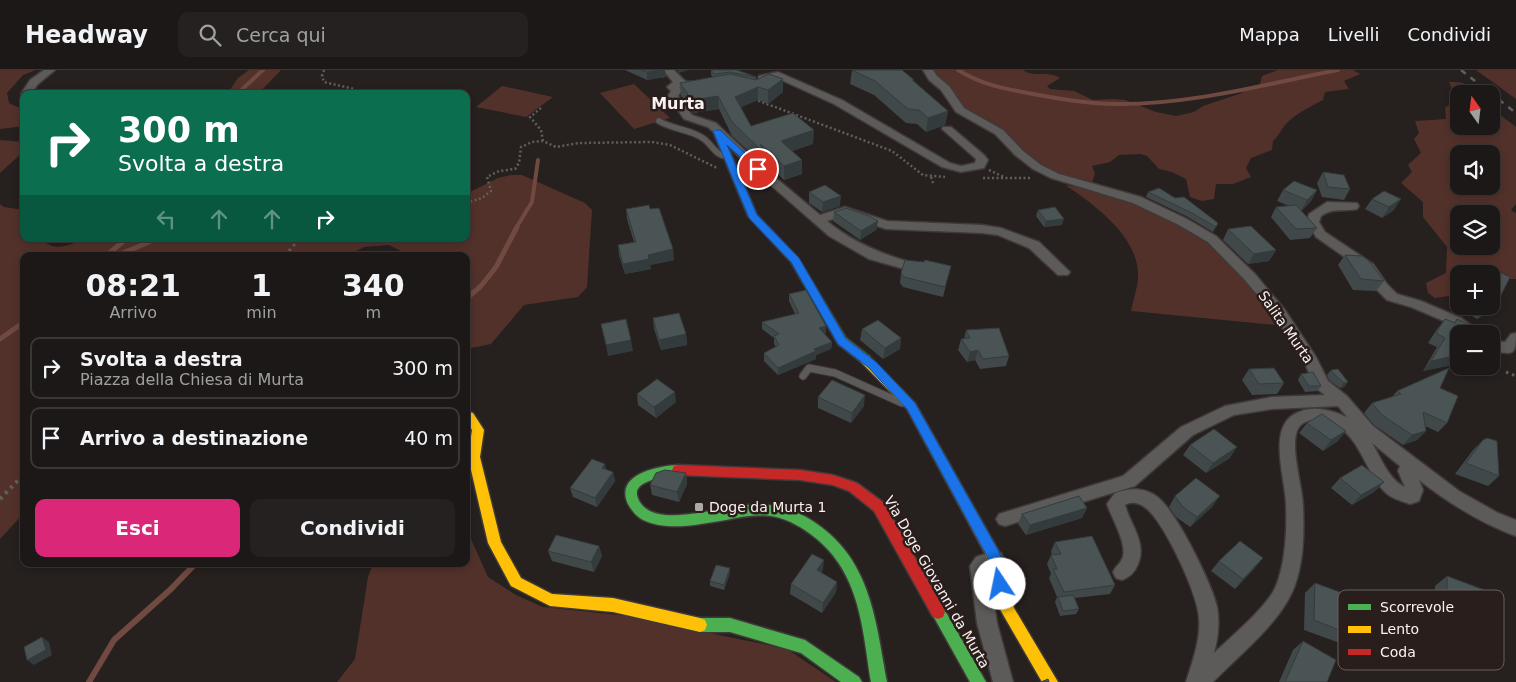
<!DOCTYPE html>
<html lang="it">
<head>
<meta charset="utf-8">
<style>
  :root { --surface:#1c1817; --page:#252120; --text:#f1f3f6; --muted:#a0a0a1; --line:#3a3736; --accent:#db2777 }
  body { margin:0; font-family:"DejaVu Sans",sans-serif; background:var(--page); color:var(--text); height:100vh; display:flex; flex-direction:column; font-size:19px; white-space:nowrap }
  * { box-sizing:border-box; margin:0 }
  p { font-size:16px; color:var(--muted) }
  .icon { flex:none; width:28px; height:28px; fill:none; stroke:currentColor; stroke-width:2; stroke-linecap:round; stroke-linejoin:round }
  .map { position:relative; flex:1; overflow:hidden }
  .side { position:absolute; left:20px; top:182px; width:450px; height:315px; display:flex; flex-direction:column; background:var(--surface); border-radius:10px; box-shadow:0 2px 8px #0003,0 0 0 1px var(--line) }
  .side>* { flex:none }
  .guide { position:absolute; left:20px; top:20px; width:450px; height:152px; border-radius:10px; box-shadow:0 2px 8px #0003,0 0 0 1px var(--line); background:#0b6e4f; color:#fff; overflow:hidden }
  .needle { width:32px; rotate:346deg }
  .controls { position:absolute; left:1450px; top:15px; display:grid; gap:10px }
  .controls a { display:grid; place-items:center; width:50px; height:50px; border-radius:10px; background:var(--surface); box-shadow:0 2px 8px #0003,0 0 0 1px var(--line); font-size:25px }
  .pin { position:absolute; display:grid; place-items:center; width:42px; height:42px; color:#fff; margin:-21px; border:2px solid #fff; border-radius:50%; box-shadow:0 1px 5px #0007 }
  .me { position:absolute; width:55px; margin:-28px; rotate:349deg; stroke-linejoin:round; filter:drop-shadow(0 0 4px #0008) }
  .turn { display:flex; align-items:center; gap:18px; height:105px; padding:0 15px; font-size:22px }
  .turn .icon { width:65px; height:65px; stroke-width:2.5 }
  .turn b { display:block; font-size:35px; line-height:42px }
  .lanes { display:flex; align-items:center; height:48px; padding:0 15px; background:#0003; justify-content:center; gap:25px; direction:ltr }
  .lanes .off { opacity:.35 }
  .eta { display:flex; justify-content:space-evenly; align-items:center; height:85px; text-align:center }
  .eta b { font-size:30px; font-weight:800; line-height:35px }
  .primary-button { display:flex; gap:10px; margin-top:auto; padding:10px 15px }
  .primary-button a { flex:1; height:58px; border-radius:10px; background:var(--accent); color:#fff; font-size:20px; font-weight:800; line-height:58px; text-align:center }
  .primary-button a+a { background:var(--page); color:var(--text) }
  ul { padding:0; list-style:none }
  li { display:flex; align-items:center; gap:15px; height:62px; margin:0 10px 8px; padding:0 5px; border:2px solid var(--line); border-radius:10px }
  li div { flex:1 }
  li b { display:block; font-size:19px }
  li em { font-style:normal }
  header { display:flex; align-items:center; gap:30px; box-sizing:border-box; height:70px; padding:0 25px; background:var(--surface); border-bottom:1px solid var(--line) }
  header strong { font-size:24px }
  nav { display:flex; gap:28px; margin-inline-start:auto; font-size:18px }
  .search { width:350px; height:45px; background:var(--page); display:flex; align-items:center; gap:12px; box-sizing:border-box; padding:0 18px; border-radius:10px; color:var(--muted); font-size:19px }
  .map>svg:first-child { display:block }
  .green { fill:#52312a; fill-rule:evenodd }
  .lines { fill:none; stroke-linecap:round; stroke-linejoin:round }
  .stream-far2 { stroke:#704941; stroke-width:4 }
  .stream-far1 { stroke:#704941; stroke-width:5 }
  .stream { stroke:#704941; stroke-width:6 }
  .lane-far1-casing { stroke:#3f3a39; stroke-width:8 }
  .lane-casing { stroke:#3f3a39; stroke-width:9 }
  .street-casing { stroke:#3f3a39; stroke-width:3 }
  .fast-casing { stroke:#3f3a39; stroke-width:3 }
  .slow-casing { stroke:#3f3a39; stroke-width:3 }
  .jam-casing { stroke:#3f3a39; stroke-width:3 }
  .path-far2 { stroke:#615e5d; stroke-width:2.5; stroke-dasharray:2 2.5; stroke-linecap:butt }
  .path-far1 { stroke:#615e5d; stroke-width:3; stroke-dasharray:2.5 4; stroke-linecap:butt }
  .path { stroke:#615e5d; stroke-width:4; stroke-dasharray:3 4.5; stroke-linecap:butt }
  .lane-far1 { stroke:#5d5b5a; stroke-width:5.5 }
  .lane { stroke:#5d5b5a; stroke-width:7 }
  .street { fill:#5d5b5a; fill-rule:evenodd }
  .fast { fill:#4caf50; fill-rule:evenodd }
  .slow { fill:#ffc107; fill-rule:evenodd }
  .jam { fill:#c62828; fill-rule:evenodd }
  .rail { stroke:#62605f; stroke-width:2.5; stroke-dasharray:6 6; stroke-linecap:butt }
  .wall { fill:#404849 }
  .shaded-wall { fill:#343b3c }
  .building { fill:#4b5455; stroke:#343b3c }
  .route { fill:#1a73e8; stroke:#114b97 }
  .poi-dot { fill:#b0a8a7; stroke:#291e1c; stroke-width:2 }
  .labels { text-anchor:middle; stroke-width:5; stroke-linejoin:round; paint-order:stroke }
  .street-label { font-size:14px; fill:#faf2f0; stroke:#291e1c }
  .poi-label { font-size:14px; fill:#faf2f0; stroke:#291e1c; text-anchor:start }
  .far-district-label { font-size:16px; font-weight:bold; fill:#faf2f0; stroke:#291e1c }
  .key { fill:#291e1c; stroke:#685e5c; stroke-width:1 }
  .key-label { font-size:14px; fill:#faf2f0 }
</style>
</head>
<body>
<header>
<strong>Headway</strong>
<div class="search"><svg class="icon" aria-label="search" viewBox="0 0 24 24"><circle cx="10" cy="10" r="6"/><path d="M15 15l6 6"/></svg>Cerca qui</div>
<nav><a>Mappa</a><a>Livelli</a><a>Condividi</a></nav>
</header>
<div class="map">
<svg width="1516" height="612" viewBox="0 0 1516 612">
  <rect width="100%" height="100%" fill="#26201f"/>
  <g class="green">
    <polygon points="0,0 36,0 23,5 7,23 9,33 24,40 24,56 0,59"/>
    <polygon points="249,0 281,0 258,24 227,24 238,8"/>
    <path d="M934 0H1023C1033 8 1049 0 1060 8L1047 16 1050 19 1074 21 1093 30 1112 29 1125 30 1156 42 1176 46 1194 42 1203 36 1239 24 1260 14 1262 6 1278 0H1353L1360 4 1344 11 1349 19 1325 22 1323 30C1310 37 1296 43 1285 55 1281 60 1279 66 1273 71L1272 80 1251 88 1246 98 1251 107 1233 114H1216L1214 129 1202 131 1190 127 1186 109 1172 102 1159 99 1147 86 1141 84 1119 85 1110 92 1092 96 1095 104 1092 112 1060 106 1044 98 964 37 938 8Z"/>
    <polygon points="1476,0 1516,0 1516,29"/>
    <path d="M1449 12C1463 12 1471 13 1479 24H1459V56H1491V38L1516 57V134L1511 140 1516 143V209H1509L1484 202 1459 204V219L1455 225 1435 228 1428 223 1426 213 1446 203 1447 177 1423 147V132L1401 113 1412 102 1408 95 1421 83 1414 69 1419 63 1415 51 1446 49 1445 37 1457 32ZM1459 84H1491V116H1459ZM1459 144H1491V176H1459Z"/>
    <polygon points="634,14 670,48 634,59 600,23"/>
    <polygon points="502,16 553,27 526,47 476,37"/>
    <polygon points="0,70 24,72 24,81 0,103"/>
    <path d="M511 105H522L585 133 592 140 587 217 578 227 524 235 491 274 466 279V186H411L389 175 364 177 346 186H24V443L0 469V134L4 137 24 140V169H43C52 183 71 175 83 169H466V124L498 108Z"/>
    <path d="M1065 115C1086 119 1108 122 1128 129 1178 147 1227 182 1258 226 1264 235 1269 245 1275 255L1131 241C1133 230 1138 217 1138 206 1139 167 1094 134 1065 115Z"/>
    <polygon points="466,458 488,507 516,525 543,537 627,546 787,579 836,612 337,612 355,589 368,507 373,494 466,494"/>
  </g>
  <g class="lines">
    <g class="stream-far2">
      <path d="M958 0C982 15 1006 19 1033 24 1061 29 1088 34 1116 34 1190 35 1266 14 1338 0"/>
      <polyline points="237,24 263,0"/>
      <polyline points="516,158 532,132 538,90"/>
    </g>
    <g class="stream-far1">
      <polyline points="106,186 126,169"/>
      <polyline points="116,186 156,169"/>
      <polyline points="466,229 481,216 496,197 517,157"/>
      <polyline points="0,269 24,252"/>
    </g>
    <polyline class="stream" points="89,612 114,570 171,519 195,494"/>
    <g class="lane-far1-casing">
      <path id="lane-far1" d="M659 51C672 59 688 59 701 67 711 72 714 85 726 86"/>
    </g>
    <g class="lane-casing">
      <polyline id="lane" points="803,306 809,298 835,303 902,333"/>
    </g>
    <g class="street-casing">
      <g id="street">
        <polygon points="44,0 55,0 38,14 31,24 24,24 22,26 21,24 30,10"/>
        <path d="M663 0H674C691 17 681 9 703 13V17C695 19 687 20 679 17L682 20 678 26 692 45 716 53 757 92 820 145 845 137 887 151 982 155 1001 158 1039 172 1070 202 1068 205H1058L1029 178 998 165 982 163 886 159 845 145 827 151C852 172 881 184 913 193L915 196 908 200 869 189 829 166 749 96 708 57 684 49 668 26 671 21 667 17 673 12Z"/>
        <path d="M923 0H933L937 6 949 16 964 38 1003 60 1023 81 1041 95 1059 104 1141 127 1187 149 1216 166 1255 204 1285 240 1316 287 1328 311 1347 326 1373 356 1459 421 1498 443 1516 450V466C1480 453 1449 433 1419 410L1423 420 1419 431 1410 434C1401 431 1390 428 1383 420 1364 399 1360 365 1331 353 1321 349 1306 348 1299 357 1288 373 1303 417 1303 436 1304 461 1304 490 1295 515 1282 552 1240 584 1213 612H1186C1192 592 1201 570 1199 548 1198 524 1164 452 1146 438 1140 433 1131 431 1125 435 1131 456 1147 473 1138 494 1135 502 1130 507 1122 510L1116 508 1113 502C1115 497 1120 494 1122 489 1129 476 1111 447 1107 434L1115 423C1129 418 1143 417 1156 426 1175 438 1212 514 1217 537 1220 553 1218 568 1214 583 1231 567 1268 536 1276 516 1286 491 1287 459 1286 433 1285 407 1266 354 1299 342 1315 335 1331 340 1347 347L1338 336 1272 339 1234 345 1193 365 1135 416 1005 456 999 454 996 449 999 444 1123 406 1181 357 1225 336 1272 327 1325 325 1317 319 1304 292 1275 246 1245 210 1208 172 1179 155 1133 133 1051 108 1033 99 1015 85 995 64 956 42 941 20 929 10ZM1372 373 1400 396 1398 401 1405 417C1389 410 1381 388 1372 373Z"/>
        <polygon points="778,2 842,30 950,93 961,96 975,93 976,89 942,59 943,57 951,57 984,85 988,90 984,98 961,102 942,97 834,34 777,8 768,10 768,15 765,19 757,19 756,17 759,6"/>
        <path d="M1327 132 1357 133 1359 136 1357 139C1343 142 1334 137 1321 146L1319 152 1325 162 1373 194 1387 214 1397 224 1421 231 1461 248 1483 264H1465L1451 254 1411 237 1387 230 1377 220 1363 200 1316 167 1307 152 1309 144Z"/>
        <path d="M1516 263C1516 287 1513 284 1491 281V271L1505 272 1511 264Z"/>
        <polygon points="995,481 1001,483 1004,489 1001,495 989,499 997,553 1013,612 993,612 977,553 970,496 976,487"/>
      </g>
    </g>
    <g class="fast-casing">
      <g id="fast">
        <polygon points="714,59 721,61 757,145 798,188 846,268 869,286 871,289 869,292 861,292 838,274 791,192 748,146 713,61"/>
        <path d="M678 395 682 396 684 400 682 404C670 408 621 408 642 435 648 442 657 444 666 445 700 447 734 432 768 435 785 436 803 444 817 454 871 491 876 552 887 612H871C862 556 860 499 809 463 798 455 785 448 771 446 756 444 740 447 726 450 700 454 668 462 643 450 636 446 632 441 628 434 614 404 658 396 678 395Z"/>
        <polygon points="938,535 943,537 986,612 970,612 931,542 933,537"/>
        <polygon points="700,548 730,548 805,570 859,607 862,612 841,612 801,583 730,562 700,562 695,560 693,555 695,550"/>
      </g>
    </g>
    <g class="slow-casing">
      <g id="slow">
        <polygon points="865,285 869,286 915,333 998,480 1014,538 1058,612 1042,612 1001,541 995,524 986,485 907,339 861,292 859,289"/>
        <polygon points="466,341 473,343 484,360 480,387 501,472 521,508 552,524 613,528 700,548 705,550 707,555 705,560 700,562 613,542 550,536 511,516 488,473 468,387 472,360 466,351"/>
      </g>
    </g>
    <g class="jam-casing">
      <polygon id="jam" points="678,395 800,400 833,405 857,413 884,433 943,537 945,542 943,547 938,549 933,547 874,441 849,421 833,415 800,410 678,405 674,404 672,400 674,396"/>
    </g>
    <g class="path-far2">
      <polyline points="324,0 322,6 324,12 354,19 359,24"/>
      <polyline points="754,29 892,81 923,105 945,107"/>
      <polyline points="541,38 530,47 541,60 543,71"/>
      <polyline points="989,100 1004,107"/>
      <polyline points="931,107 933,113"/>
      <polyline points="983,108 1032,108"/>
      <polyline points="466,133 482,128 491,121 487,107 499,101 515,99 519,93 521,77 532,72 543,71 556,77 579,73 652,72 670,75 717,98"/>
    </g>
    <g class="path-far1">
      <polyline points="285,186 299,169"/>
      <polyline points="1506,302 1516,306"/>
    </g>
    <polyline class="path" points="0,429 24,404"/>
    <use href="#lane-far1" class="lane-far1"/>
    <use href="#lane" class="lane"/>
    <use href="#street" class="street"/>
    <use href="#fast" class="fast"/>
    <use href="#slow" class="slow"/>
    <use href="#jam" class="jam"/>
    <polyline class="rail" points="1461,0 1516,43"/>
  </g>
  <g class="wall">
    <polygon points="625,0 665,0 666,7 647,10"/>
    <polygon points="711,0 737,0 756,7 756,9 783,22 768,34 758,30 741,37 751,56 813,74 792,81 802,104 784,110 765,92 765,96 732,66 719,39 693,43 681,26 680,13 713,7 711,5"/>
    <polygon points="852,0 914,10 914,11 948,41 945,55 926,62 917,54 906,53 874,25 850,14"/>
    <polygon points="1323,102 1350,119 1344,130 1322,127 1317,113"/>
    <polygon points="1283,120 1317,120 1311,131 1301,141 1317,158 1310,168 1290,170 1271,147 1276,137 1289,136 1277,131"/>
    <polygon points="809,122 840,136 822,142 809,133"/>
    <polygon points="1148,122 1218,153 1213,162 1188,147 1146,127"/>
    <polygon points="1372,129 1394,140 1382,148 1365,139"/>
    <polygon points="626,139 650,139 674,190 650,195 651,199 625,204 619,185 618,175 634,172 627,149"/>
    <polygon points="1038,140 1062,155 1044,157 1036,146"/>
    <polygon points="834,142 878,151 876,160 860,170 833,151"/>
    <polygon points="1228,159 1276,180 1269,191 1248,194 1223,170"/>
    <polygon points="1345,185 1384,211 1376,221 1353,220 1338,195"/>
    <polygon points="951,196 943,227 903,217 900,213 901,203"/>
    <polygon points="1495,200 1497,233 1488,243 1477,249 1459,238 1460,236 1491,236 1491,205"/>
    <polygon points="789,224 826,256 826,263 824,264 832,272 831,279 816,285 816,289 778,305 764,291 764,283 776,277 774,274 774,268 762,259 762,252 795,244 789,231"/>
    <polygon points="653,248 686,264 687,275 661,280 654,259"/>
    <polygon points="1445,249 1454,253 1457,249 1459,264 1459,296 1464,296 1456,306 1452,295 1423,301 1437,277 1428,273 1437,259"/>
    <polygon points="862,259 901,268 900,279 883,289 860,270"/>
    <polygon points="966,260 1009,286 1006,296 980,299 975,290 967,292 958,280 961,269 964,269"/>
    <polygon points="1249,299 1284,313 1277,324 1252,325 1242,310"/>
    <polygon points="1331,300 1348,312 1344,317 1340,318 1329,310 1327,305"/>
    <polygon points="1301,304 1321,316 1317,321 1305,322 1298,310"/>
    <polygon points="1440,318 1447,353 1438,362 1425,356 1426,361 1417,370 1403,375 1374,355 1364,343 1372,333 1392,327 1397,321"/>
    <polygon points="637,324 676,332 656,348 638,335"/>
    <polygon points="818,327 864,336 851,353 818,338"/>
    <polygon points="1307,353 1338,371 1323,381 1299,363"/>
    <polygon points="1483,370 1499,406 1488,416 1455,404 1473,380"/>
    <polygon points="1190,375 1230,388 1206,403 1183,385"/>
    <polygon points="607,400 613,402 615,411 597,437 573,427 570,418"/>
    <polygon points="686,403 687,414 679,432 652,425 650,415"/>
    <polygon points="1340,408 1384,412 1374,422 1352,435 1331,418"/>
    <polygon points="1175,426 1213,436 1190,457 1176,447 1169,437"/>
    <polygon points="1087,438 1082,448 1026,465 1018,454 1022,444"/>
    <polygon points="1055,472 1115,515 1110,524 1075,528 1079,539 1076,544 1060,546 1055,532 1057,527 1049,508 1051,504 1047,494 1051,485 1052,485 1051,481"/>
    <polygon points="599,476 602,486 594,502 552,491 548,481"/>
    <polygon points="1219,491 1255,498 1235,519 1211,501"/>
    <polygon points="823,500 821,503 837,512 836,522 822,543 790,524 791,514"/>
    <polygon points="730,503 724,520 710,516 710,511"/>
    <polygon points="1447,506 1498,571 1485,580 1452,567 1451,543 1435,537 1435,516"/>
    <polygon points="1315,513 1347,563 1337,572 1304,560 1305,523"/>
    <polygon points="1303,571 1327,612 1279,612 1293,580"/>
  </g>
  <g class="shaded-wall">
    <polygon points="659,0 665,0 666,7 647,10 647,2"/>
    <polygon points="678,0 689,0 678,3"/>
    <polygon points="783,9 783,22 768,34 768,20"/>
    <polygon points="758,17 758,30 735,40 735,27"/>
    <polygon points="718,26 719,39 693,43 692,30"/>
    <polygon points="948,41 945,55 926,62 928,48"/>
    <polygon points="814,60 813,74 781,85 781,71"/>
    <polygon points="802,90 802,104 784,110 784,96"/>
    <polygon points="1317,120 1311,131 1301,141 1307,130"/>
    <polygon points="841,126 840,136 822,142 823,132"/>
    <polygon points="1401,129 1394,140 1382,148 1389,137"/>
    <polygon points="1064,149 1062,155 1044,157 1046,151"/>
    <polygon points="878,151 876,160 860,170 861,161"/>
    <polygon points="673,179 674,190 650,195 651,199 625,204 623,194 648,185"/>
    <polygon points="1276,180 1269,191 1248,194 1254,184"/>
    <polygon points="1497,233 1488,243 1477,249 1486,240"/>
    <polygon points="826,256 826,263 818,265 819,258"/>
    <polygon points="686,264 687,275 661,280 659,270"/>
    <polygon points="901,268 900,279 883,289 885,278"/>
    <polygon points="631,270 633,281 608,286 606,275"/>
    <polygon points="832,272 831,279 816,285 816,289 778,305 778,298 814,279"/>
    <polygon points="978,280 975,290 967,292 970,282"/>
    <polygon points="1459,285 1459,287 1452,295 1423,301 1431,291"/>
    <polygon points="1348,312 1344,317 1340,318 1344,313"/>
    <polygon points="675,322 676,332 656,348 654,337"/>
    <polygon points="865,325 864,336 851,353 852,343"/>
    <polygon points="1346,361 1338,371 1323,381 1331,370"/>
    <polygon points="1426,361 1417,370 1403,375 1412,365"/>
    <polygon points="1237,377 1230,388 1206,403 1213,393"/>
    <polygon points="605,394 607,403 602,398"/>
    <polygon points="613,402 615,411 597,437 595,428"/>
    <polygon points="686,403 687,414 679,432 677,422"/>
    <polygon points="1384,412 1374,422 1352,435 1361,425"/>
    <polygon points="1220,426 1213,436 1190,457 1197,447"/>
    <polygon points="1087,438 1082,448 1026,465 1030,455"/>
    <polygon points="599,476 602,486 594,502 591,492"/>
    <polygon points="1263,488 1255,498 1235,519 1243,509"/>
    <polygon points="824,490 823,500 816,510 817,500"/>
    <polygon points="730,498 730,503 724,520 724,515"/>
    <polygon points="837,512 836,522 822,543 823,533"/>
    <polygon points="42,567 49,572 52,585 34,595 27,590"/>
  </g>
  <g class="building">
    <polygon points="641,0 659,0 647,2"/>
    <polygon points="711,0 737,0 756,7 730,2 714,4"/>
    <polygon points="852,0 902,0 914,10 912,10 948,41 928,48 919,40 908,39 875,11"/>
    <polygon points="730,4 756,10 769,4 783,9 768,20 758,17 735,27 751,56 793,43 814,60 781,71 802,90 784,96 760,74 765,83 758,77 732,52 718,26 692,30 680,13"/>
    <polygon points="1323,102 1344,105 1350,119 1328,117"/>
    <polygon points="1294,111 1317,120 1307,130 1283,120"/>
    <polygon points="825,115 841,126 823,132 809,122"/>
    <polygon points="1159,118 1175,128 1184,127 1218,153 1216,157 1190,142 1148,122"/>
    <polygon points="1384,121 1401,129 1389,137 1372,129"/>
    <polygon points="649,135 650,139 659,138 673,179 648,185 649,189 623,194 618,175 636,172 626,139"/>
    <polygon points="1296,135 1317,158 1296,159 1276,137"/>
    <polygon points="1055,137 1064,149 1046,151 1038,140"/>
    <polygon points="846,138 869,146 878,151 861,161 834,142"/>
    <polygon points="1251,156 1276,180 1254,184 1228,159"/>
    <polygon points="1345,185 1362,186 1369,191 1384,211 1361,209"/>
    <polygon points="905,190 924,192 925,190 951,196 945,217 904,207 901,203"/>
    <polygon points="1495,200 1510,207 1497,233 1486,240 1480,236 1491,236 1491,207"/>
    <polygon points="806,220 826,256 819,258 832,272 814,279 816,281 778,298 764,283 779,275 774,266 779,264 762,252 799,243 789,224"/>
    <polygon points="679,243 686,264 659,270 653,248"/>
    <polygon points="626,249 631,270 606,275 601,254"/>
    <polygon points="1445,249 1455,253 1457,249 1484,261 1482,264 1459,264 1459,285 1431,291 1445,268 1436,263"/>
    <polygon points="878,250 901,268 885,278 862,259"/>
    <polygon points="999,258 1009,286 983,289 978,280 970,282 961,269 970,268 966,260"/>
    <polygon points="1274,298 1284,313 1259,314 1249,299"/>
    <polygon points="1449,298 1440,318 1458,326 1447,353 1423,342 1426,361 1412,365 1382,345 1372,333 1401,324 1397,321"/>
    <polygon points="1338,299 1348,312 1344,313 1334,304 1331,300"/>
    <polygon points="1313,302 1321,316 1309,316 1301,304"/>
    <polygon points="657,309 675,322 654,337 637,324"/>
    <polygon points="832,310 865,325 852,343 818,327"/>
    <polygon points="1322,344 1346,361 1331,370 1307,353"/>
    <polygon points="1214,359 1237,377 1213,393 1190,375"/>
    <polygon points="1487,368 1497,371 1499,406 1466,393 1483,370"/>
    <polygon points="592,389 605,394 602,398 613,402 595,428 570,418"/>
    <polygon points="1362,395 1384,412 1361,425 1340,408"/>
    <polygon points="665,400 686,403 677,422 650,415 656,403"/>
    <polygon points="1196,408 1220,426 1197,447 1183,437 1175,426"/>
    <polygon points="1079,426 1087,438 1030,455 1022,444"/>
    <polygon points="556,465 599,476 591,492 548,481"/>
    <polygon points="1092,466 1115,515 1064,522 1053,499 1057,499 1051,485 1061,484 1055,472"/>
    <polygon points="1240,471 1263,488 1243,509 1219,491"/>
    <polygon points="812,484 824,490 817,500 837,512 823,533 791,514"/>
    <polygon points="716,495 730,498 724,515 710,511"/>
    <polygon points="1447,506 1495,524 1498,571 1464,558 1463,533 1447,527"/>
    <polygon points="1315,513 1348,525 1347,563 1314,550"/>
    <polygon points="1073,525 1079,539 1063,541 1058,527"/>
    <polygon points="42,567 46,580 27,590 24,577"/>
    <polygon points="1303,571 1336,590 1327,612 1285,612"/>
    <polygon points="1048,609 1049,612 1041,612"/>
  </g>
  <path class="route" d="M714 60H720L762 99 755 100 727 75 757 145 799 188 846 269 876 292 915 333 998 480C1003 491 1010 507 1005 518L1000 520 995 518 987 486 907 339 868 297 838 274 791 192 749 148 713 61Z"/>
  <rect class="poi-dot" x="694" y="432" width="10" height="10" rx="2.5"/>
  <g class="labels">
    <g class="street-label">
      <text transform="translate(1286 257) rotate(55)" y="5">Salita Murta</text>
      <text transform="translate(937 512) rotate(60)" y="5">Via Doge Giovanni da Murta</text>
    </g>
    <g class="poi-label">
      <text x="709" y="442">Doge da Murta 1</text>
    </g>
    <g class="far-district-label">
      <text x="678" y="39">Murta</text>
    </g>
  </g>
  <rect x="1338" y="520" width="166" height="80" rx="8" class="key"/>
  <rect x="1348" y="534" width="23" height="6" fill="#4caf50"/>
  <rect x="1348" y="556" width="23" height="7" fill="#ffc107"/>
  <rect x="1348" y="579" width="23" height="6" fill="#c62828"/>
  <g class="key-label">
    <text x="1380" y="542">Scorrevole</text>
    <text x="1380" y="564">Lento</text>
    <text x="1380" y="587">Coda</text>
  </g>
</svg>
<div class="controls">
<a><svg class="needle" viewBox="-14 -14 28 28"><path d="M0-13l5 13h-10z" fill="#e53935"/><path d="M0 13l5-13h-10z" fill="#a0a0a1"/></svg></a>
<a><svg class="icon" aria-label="sound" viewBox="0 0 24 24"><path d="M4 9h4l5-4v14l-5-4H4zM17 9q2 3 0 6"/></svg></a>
<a><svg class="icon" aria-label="layers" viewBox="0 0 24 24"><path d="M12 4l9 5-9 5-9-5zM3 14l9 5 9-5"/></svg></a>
<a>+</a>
<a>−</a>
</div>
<div class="pin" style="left:758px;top:99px;background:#d93025"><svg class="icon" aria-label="arrive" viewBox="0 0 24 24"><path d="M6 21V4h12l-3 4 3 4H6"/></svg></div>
<svg class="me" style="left:1000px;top:514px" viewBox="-20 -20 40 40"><circle r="19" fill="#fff"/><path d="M0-13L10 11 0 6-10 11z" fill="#1a73e8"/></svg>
<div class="guide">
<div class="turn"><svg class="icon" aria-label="right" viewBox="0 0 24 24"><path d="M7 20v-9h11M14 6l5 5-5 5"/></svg><div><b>300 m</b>Svolta a destra</div></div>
<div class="lanes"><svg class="icon off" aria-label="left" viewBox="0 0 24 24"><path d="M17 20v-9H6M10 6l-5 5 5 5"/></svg><svg class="icon off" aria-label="ahead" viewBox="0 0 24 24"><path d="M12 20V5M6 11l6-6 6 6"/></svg><svg class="icon off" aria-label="ahead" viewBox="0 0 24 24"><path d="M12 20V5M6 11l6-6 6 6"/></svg><svg class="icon" aria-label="right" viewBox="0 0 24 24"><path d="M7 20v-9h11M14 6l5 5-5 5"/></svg></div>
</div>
<section class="side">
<div class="eta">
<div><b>08:21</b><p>Arrivo</p></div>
<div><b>1</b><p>min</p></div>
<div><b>340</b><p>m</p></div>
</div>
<ul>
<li><svg class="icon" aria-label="right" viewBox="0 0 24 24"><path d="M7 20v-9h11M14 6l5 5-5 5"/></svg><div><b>Svolta a destra</b><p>Piazza della Chiesa di Murta</p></div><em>300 m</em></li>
<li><svg class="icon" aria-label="arrive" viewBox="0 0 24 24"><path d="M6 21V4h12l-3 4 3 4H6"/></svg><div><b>Arrivo a destinazione</b></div><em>40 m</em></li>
</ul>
<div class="primary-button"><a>Esci</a><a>Condividi</a></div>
</section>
</div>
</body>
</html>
